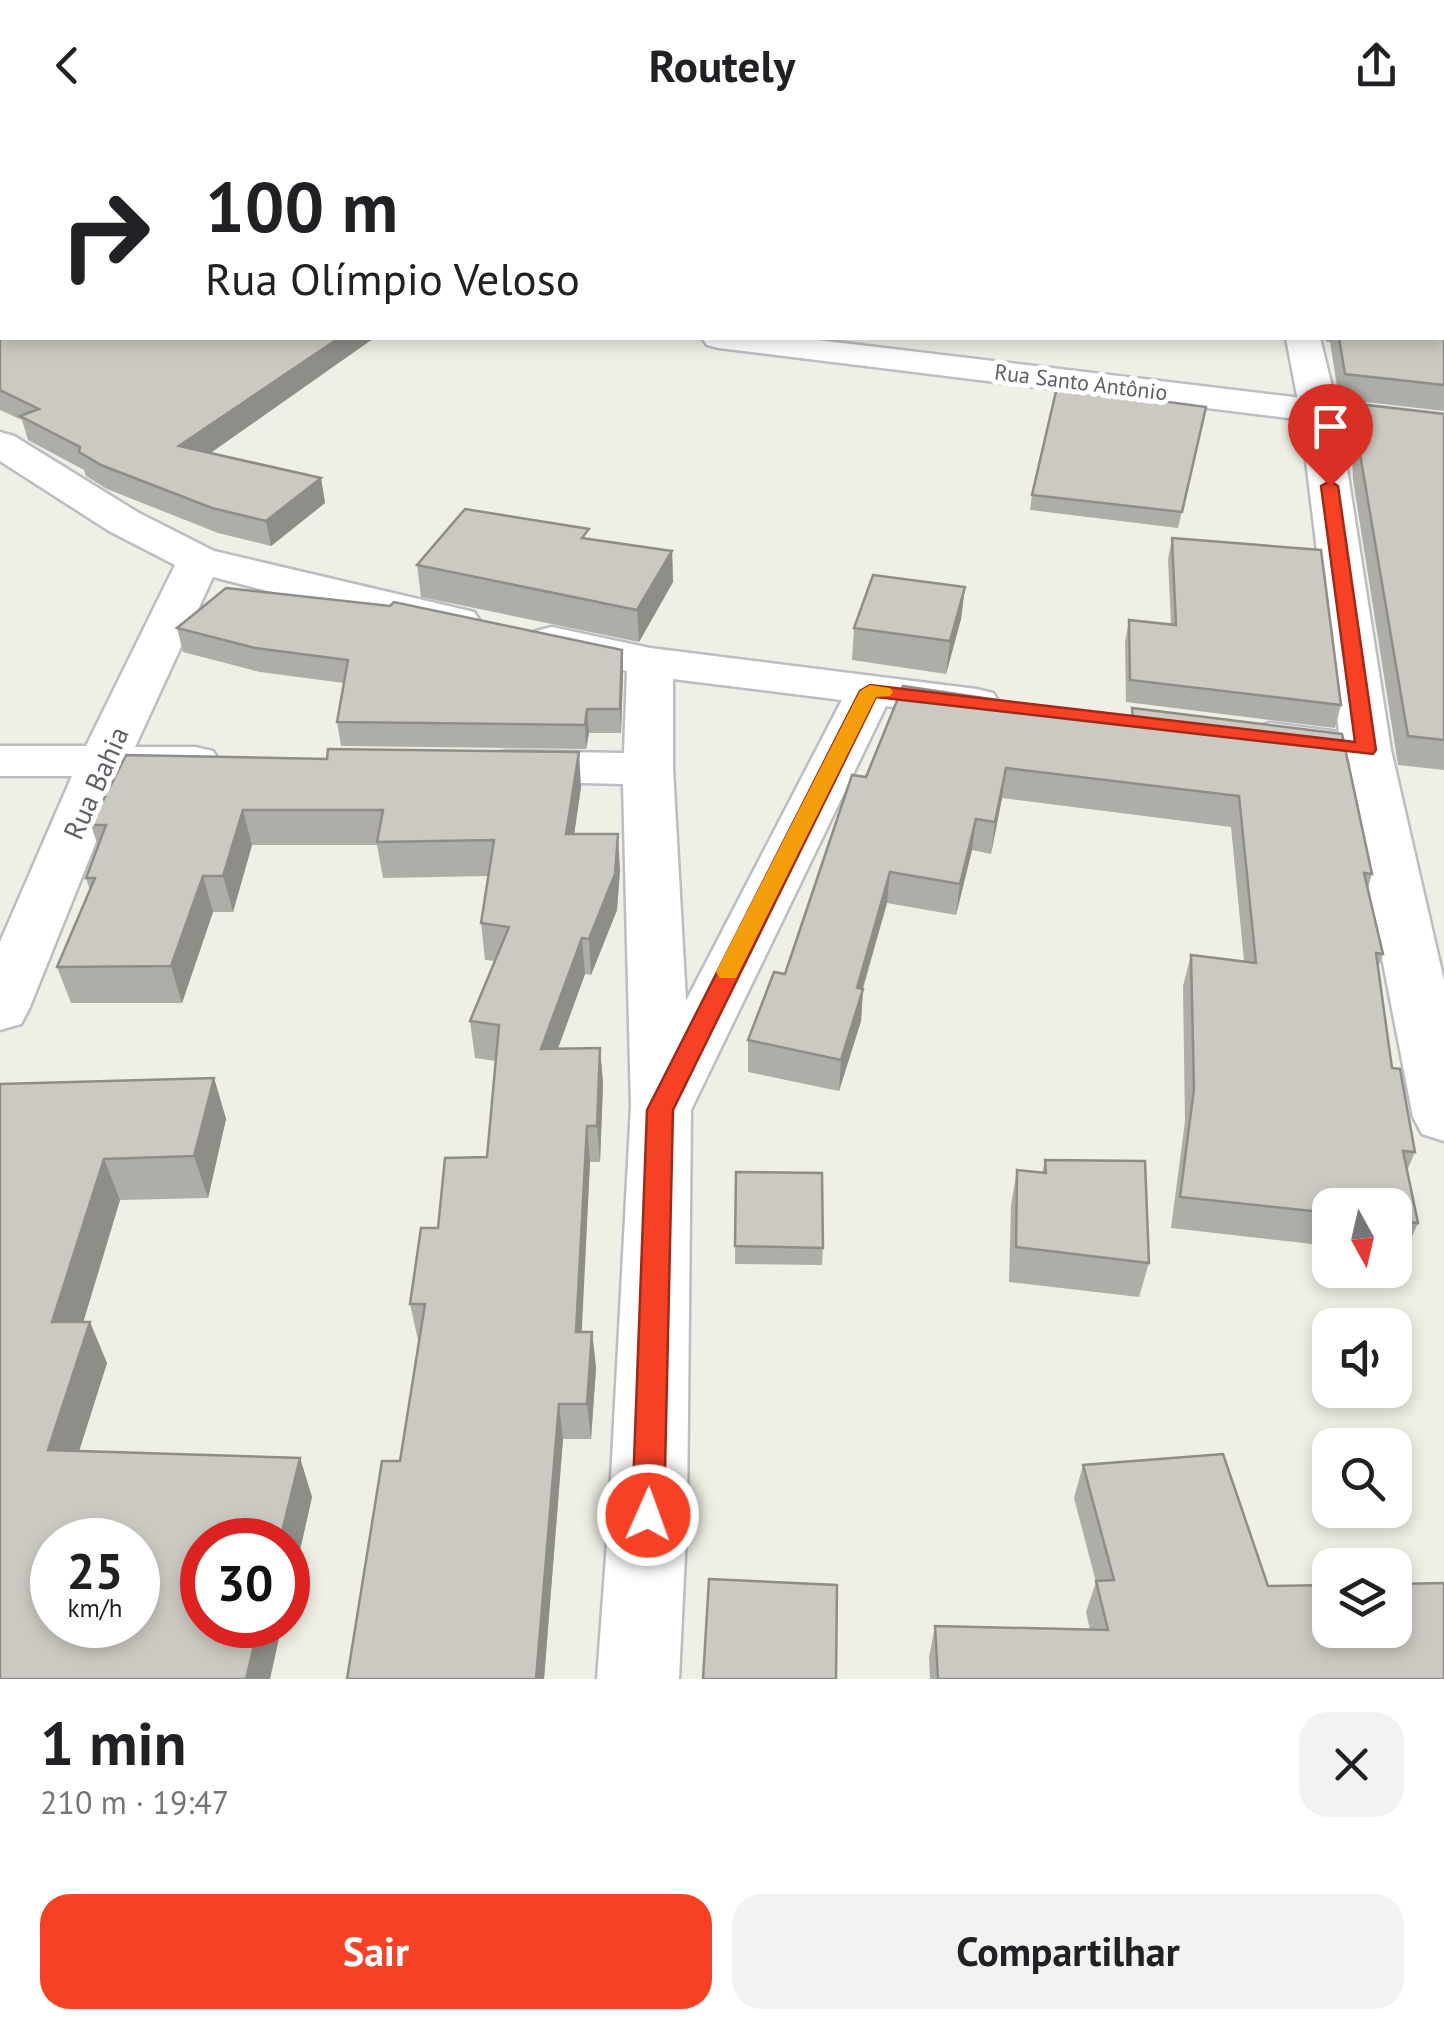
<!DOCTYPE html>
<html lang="pt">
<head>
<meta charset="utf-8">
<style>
  :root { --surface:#fff; --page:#f2f2f2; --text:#202124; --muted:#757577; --accent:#f64125 }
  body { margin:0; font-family:"PT Sans",sans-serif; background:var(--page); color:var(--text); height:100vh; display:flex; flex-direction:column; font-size:38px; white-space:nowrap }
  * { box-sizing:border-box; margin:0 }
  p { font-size:32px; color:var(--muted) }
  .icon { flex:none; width:55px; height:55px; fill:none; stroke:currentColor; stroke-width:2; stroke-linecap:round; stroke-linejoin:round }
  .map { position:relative; height:1549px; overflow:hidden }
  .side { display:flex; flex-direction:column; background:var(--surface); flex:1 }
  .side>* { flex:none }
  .guide { position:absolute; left:0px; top:0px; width:1445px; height:210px; box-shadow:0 5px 15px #0003; background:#fff; color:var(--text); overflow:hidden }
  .needle { width:65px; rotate:172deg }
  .controls { position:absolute; left:1312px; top:1058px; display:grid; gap:20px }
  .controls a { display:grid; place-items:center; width:100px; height:100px; border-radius:20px; background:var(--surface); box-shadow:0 5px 15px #0003; font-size:50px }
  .speed { position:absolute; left:30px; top:1388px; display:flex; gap:20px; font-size:50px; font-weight:700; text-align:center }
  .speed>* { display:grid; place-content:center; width:130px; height:130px; border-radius:50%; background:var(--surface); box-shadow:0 5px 15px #0003; line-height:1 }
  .speed small { font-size:25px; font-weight:400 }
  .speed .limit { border:15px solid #d22; background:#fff; color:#111 }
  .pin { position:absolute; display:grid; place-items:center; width:85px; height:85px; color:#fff; margin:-102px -42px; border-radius:50% 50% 50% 0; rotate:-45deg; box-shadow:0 0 10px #0007 }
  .pin .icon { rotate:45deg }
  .me { position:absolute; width:110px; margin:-55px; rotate:2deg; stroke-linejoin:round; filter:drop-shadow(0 0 8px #0008) }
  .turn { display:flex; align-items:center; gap:35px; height:210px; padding:0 40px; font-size:45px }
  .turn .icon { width:130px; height:130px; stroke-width:2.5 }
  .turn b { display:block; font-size:70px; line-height:85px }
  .round { display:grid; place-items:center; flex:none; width:105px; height:105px; border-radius:30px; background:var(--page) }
  .headline { display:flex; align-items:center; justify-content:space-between; height:170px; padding:0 40px }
  h1 { font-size:60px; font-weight:600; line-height:75px }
  .primary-button { display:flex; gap:20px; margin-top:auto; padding:20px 40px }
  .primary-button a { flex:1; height:115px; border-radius:30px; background:var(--accent); color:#fff; font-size:40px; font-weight:600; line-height:115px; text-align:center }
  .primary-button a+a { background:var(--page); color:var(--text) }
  header { display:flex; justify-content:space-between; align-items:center; height:130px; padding:0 40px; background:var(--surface); font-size:45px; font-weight:600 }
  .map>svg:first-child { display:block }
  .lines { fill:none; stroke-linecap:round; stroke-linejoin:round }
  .street-casing { stroke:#babdc2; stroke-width:5 }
  .secondary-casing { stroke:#bbbec4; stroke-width:5 }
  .street { fill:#fff; fill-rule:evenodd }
  .secondary { fill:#fff; fill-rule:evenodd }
  .wall { fill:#afada7 }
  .shaded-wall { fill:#8f8d88 }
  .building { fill:#ccc9c2; stroke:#8f8d88; stroke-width:2.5; fill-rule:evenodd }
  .route { fill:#f64125; stroke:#a02a18; stroke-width:2.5 }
  .slow { fill:#f59e0b }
  .labels { text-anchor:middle; stroke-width:10; stroke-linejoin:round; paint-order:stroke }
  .far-street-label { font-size:22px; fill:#5d6167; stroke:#fff }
  .street-label { font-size:28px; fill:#5d6167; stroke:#fff }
</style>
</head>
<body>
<header><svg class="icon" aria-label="back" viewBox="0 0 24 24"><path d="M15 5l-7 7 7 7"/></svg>Routely<svg class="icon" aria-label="share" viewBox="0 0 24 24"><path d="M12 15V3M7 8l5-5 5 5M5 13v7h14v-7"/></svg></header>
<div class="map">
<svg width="1444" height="1549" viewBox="0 0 1444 1549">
  <rect width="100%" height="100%" fill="#f0efe5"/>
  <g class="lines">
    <g class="street-casing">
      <g id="street">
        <rect x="0" y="56" width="2" height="18"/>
        <polygon points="1286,208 1320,208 1338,281 1391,620 1444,851 1444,1011 1422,1004 1413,987 1344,632 1253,618 1246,608 1253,598 1270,593 1339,602 1300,281"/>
        <polygon points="0,302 14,306 139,383 214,421 474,482 480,491 474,500 458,504 329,477 213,447 135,617 195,617 213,621 220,632 213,643 195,647 122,647 29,879 21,894 0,900 0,812 72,646 0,646 0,616 86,616 175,435 109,401 0,331"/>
        <path d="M552 497 650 518 976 559 993 563 1000 573 993 583 976 587 886 576 691 980 687 1385 679 1549H597L609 1385 631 976 623 654 506 651 488 647 481 636 488 625 506 621 624 623 627 541 536 521 529 511 536 501ZM673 549 842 570 686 871 673 639Z"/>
      </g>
    </g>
    <g class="secondary-casing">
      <polygon id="secondary" points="702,208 801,208 1444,285 1444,307 719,218 707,215"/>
    </g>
    <use href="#street" class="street"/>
    <use href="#secondary" class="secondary"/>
  </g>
  <g class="wall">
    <polygon points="1276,0 1444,0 1444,29 1442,29 1442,2 1277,2"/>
    <polygon points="0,69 374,208 210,323 321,348 325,373 271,416 218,403 107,359 86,346 84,340 28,310 22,290 0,280"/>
    <polygon points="1444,196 1444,281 1339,269 1330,212 1326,212 1326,208 1442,208"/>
    <polygon points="1357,274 1444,284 1444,640 1398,635 1353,350 1351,299"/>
    <polygon points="1206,277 1178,398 1030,380 1032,365"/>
    <polygon points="1172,408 1341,575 1335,598 1126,572 1125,512 1129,490 1171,494 1168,429"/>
    <polygon points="589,409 672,421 673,452 639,512 421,467 417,435"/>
    <polygon points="965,457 961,489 946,544 852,530 854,498"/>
    <polygon points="177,498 623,544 621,603 589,603 586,619 341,616 337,592 344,553 260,542 183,522"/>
    <polygon points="1132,578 1372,744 1368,758 1383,824 1378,838 1392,938 1415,1022 1407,1041 1418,1093 1404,1125 1395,1124 1395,1075 1330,1075 1330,1116 1171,1098 1185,991 1183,856 1191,825 1244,831 1231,697 1002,668 991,724 972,720 956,785 887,773 863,859 861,891 839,961 748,942 748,910 785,844 866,647 1130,589"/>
    <polygon points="126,625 581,657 574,704 620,740 617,780 591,845 585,844 558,919 600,918 603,954 600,1032 590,1032 581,1202 592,1202 596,1238 591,1309 563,1309 544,1549 347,1549 400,1331 419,1210 418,1210 410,1174 438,1098 487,1027 496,931 475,928 470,891 495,831 485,830 481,793 488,746 383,748 377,715 252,715 233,782 213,782 182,873 71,873 57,837 90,760 86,748 98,716 91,695"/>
    <polygon points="214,948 226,989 208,1068 120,1070 83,1192 107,1233 79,1321 300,1328 312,1367 288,1473 288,1410 0,1549 0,954"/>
    <polygon points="1045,1030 1149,1133 1139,1167 1009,1152 1011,1075 1017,1040 1042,1043"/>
    <polygon points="736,1042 823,1118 822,1135 735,1134"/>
    <polygon points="1083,1335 1268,1456 1444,1549 930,1549 929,1527 935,1496 1090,1500 1086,1482 1096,1452 1074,1368"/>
  </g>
  <g class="shaded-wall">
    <polygon points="672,0 708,0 702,2 672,2"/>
    <polygon points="339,208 374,208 185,341 179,316"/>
    <polygon points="321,348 325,373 271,416 266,391"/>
    <polygon points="672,421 673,452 639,512 637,480"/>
    <polygon points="965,457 961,489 946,544 950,511"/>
    <polygon points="622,520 623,544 621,603 620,579"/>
    <polygon points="587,579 589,603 586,619 585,595"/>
    <polygon points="579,622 581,657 569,740 566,704"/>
    <polygon points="1006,638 1002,668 991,724 995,692"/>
    <polygon points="243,680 252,715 233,782 223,746"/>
    <polygon points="976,689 972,720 956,785 960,754"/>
    <polygon points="618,704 620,740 617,780 591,845 589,809"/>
    <polygon points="890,742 887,773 856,881 863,859 861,891 839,961 841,930 857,858"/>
    <polygon points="203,746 213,782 182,873 171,836"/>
    <polygon points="582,808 585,844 544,956 541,919"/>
    <polygon points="600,918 603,954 600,1032 597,996"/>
    <polygon points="214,948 226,989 208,1068 194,1026"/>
    <polygon points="587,996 590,1032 580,1238 576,1202"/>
    <polygon points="104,1029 120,1070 71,1233 52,1192"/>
    <polygon points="90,1192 107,1233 67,1359 48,1320"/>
    <polygon points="592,1202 596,1238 591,1309 587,1274"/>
    <polygon points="559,1274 563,1309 544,1549 536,1549"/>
    <polygon points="300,1328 312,1367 288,1473 288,1410 280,1410"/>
    <polygon points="259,1495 282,1495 270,1549 246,1549"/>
  </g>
  <g class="building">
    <polygon points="1287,0 1444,0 1444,8 1442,9 1442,2 1288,2"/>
    <polygon points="0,19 2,21 2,42 0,42"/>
    <polygon points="0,69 2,69 2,208 339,208 179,316 321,348 266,391 212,378 101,335 79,322 80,317 20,286 39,279 0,260"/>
    <polygon points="1442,196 1444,196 1444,255 1345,244 1339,208 1442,208"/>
    <polygon points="1057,257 1206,277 1182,382 1032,365"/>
    <polygon points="1357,274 1444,284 1444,610 1408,606 1360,324"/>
    <polygon points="465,379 589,399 582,408 672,421 637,480 417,435"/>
    <polygon points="1172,408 1321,420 1341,575 1130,550 1129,490 1176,495"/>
    <polygon points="873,445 965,457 950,511 854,498"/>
    <polygon points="226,458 390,476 394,472 622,520 620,579 587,579 585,595 337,592 348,530 255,518 177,498"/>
    <polygon points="903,556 1133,590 1132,578 1342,604 1372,744 1364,743 1383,824 1376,823 1392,938 1400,939 1415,1022 1403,1021 1418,1093 1395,1091 1395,1075 1330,1075 1330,1083 1180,1067 1194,959 1191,825 1256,833 1239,666 1006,638 995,692 976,689 960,754 890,742 857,858 863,859 841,930 748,910 774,842 785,844 852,645 866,647"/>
    <polygon points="328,619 579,622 566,704 618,704 615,744 589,809 582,808 541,919 600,918 597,996 587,996 576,1202 592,1202 587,1274 559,1274 536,1549 347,1549 382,1331 400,1331 425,1174 410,1174 421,1098 438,1098 445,1028 487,1027 499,895 470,891 509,797 481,793 494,710 377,712 383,680 243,680 223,746 203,746 171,836 57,837 95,748 86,748 106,695 91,695 126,625 327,629"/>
    <path d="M214 948 194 1026 104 1029 52 1192H90L48 1320 300 1328 280 1410H202V1495H259L246 1549H0V954ZM52 1410H138V1495H52Z"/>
    <polygon points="1045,1030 1145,1031 1149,1133 1016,1117 1017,1040 1046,1043"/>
    <polygon points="736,1042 822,1043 823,1118 735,1116"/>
    <polygon points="1223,1324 1268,1456 1330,1455 1330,1500 1395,1500 1395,1454 1444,1453 1444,1549 938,1549 935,1496 1108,1500 1096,1451 1114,1450 1083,1335"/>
    <polygon points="709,1449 837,1455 836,1549 703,1549"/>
  </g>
  <polygon class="route" points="1330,351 1338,356 1376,620 1373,624 876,567 673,980 664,1385 659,1396 648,1400 636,1396 632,1385 647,980 860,561 870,555 1355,612 1321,356"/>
  <polygon class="slow" points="870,555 890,558 893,562 890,566 876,567 736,848 720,848 716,842 860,561"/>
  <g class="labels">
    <g class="far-street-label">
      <text transform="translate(1081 252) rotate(7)" y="8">Rua Santo Antônio</text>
    </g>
    <g class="street-label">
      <text transform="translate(96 653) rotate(-66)" y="10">Rua Bahia</text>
    </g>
  </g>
</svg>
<div class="controls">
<a><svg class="needle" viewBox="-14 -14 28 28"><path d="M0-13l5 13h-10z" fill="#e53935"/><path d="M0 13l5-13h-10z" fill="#757577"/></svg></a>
<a><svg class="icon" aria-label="sound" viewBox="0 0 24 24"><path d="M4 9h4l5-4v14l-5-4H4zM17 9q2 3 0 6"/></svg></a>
<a><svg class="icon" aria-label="search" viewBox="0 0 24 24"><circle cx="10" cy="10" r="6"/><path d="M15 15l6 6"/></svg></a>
<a><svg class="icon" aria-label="layers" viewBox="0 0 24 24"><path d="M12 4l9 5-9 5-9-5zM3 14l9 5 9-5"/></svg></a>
</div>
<div class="speed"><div>25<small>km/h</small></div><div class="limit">30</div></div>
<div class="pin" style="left:1330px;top:356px;background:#d93025"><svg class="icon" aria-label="arrive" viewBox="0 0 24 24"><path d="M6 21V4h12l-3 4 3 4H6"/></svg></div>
<svg class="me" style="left:648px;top:1385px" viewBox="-20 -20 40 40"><circle r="17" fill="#f64125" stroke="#fff" stroke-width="3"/><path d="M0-11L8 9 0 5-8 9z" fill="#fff"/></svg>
<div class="guide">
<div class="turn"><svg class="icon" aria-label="right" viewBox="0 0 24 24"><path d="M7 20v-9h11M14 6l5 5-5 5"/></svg><div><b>100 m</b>Rua Olímpio Veloso</div></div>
</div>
</div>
<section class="side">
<div class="headline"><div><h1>1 min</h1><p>210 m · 19:47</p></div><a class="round"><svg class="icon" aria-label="close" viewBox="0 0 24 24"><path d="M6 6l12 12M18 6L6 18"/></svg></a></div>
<div class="primary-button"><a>Sair</a><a>Compartilhar</a></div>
</section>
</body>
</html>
